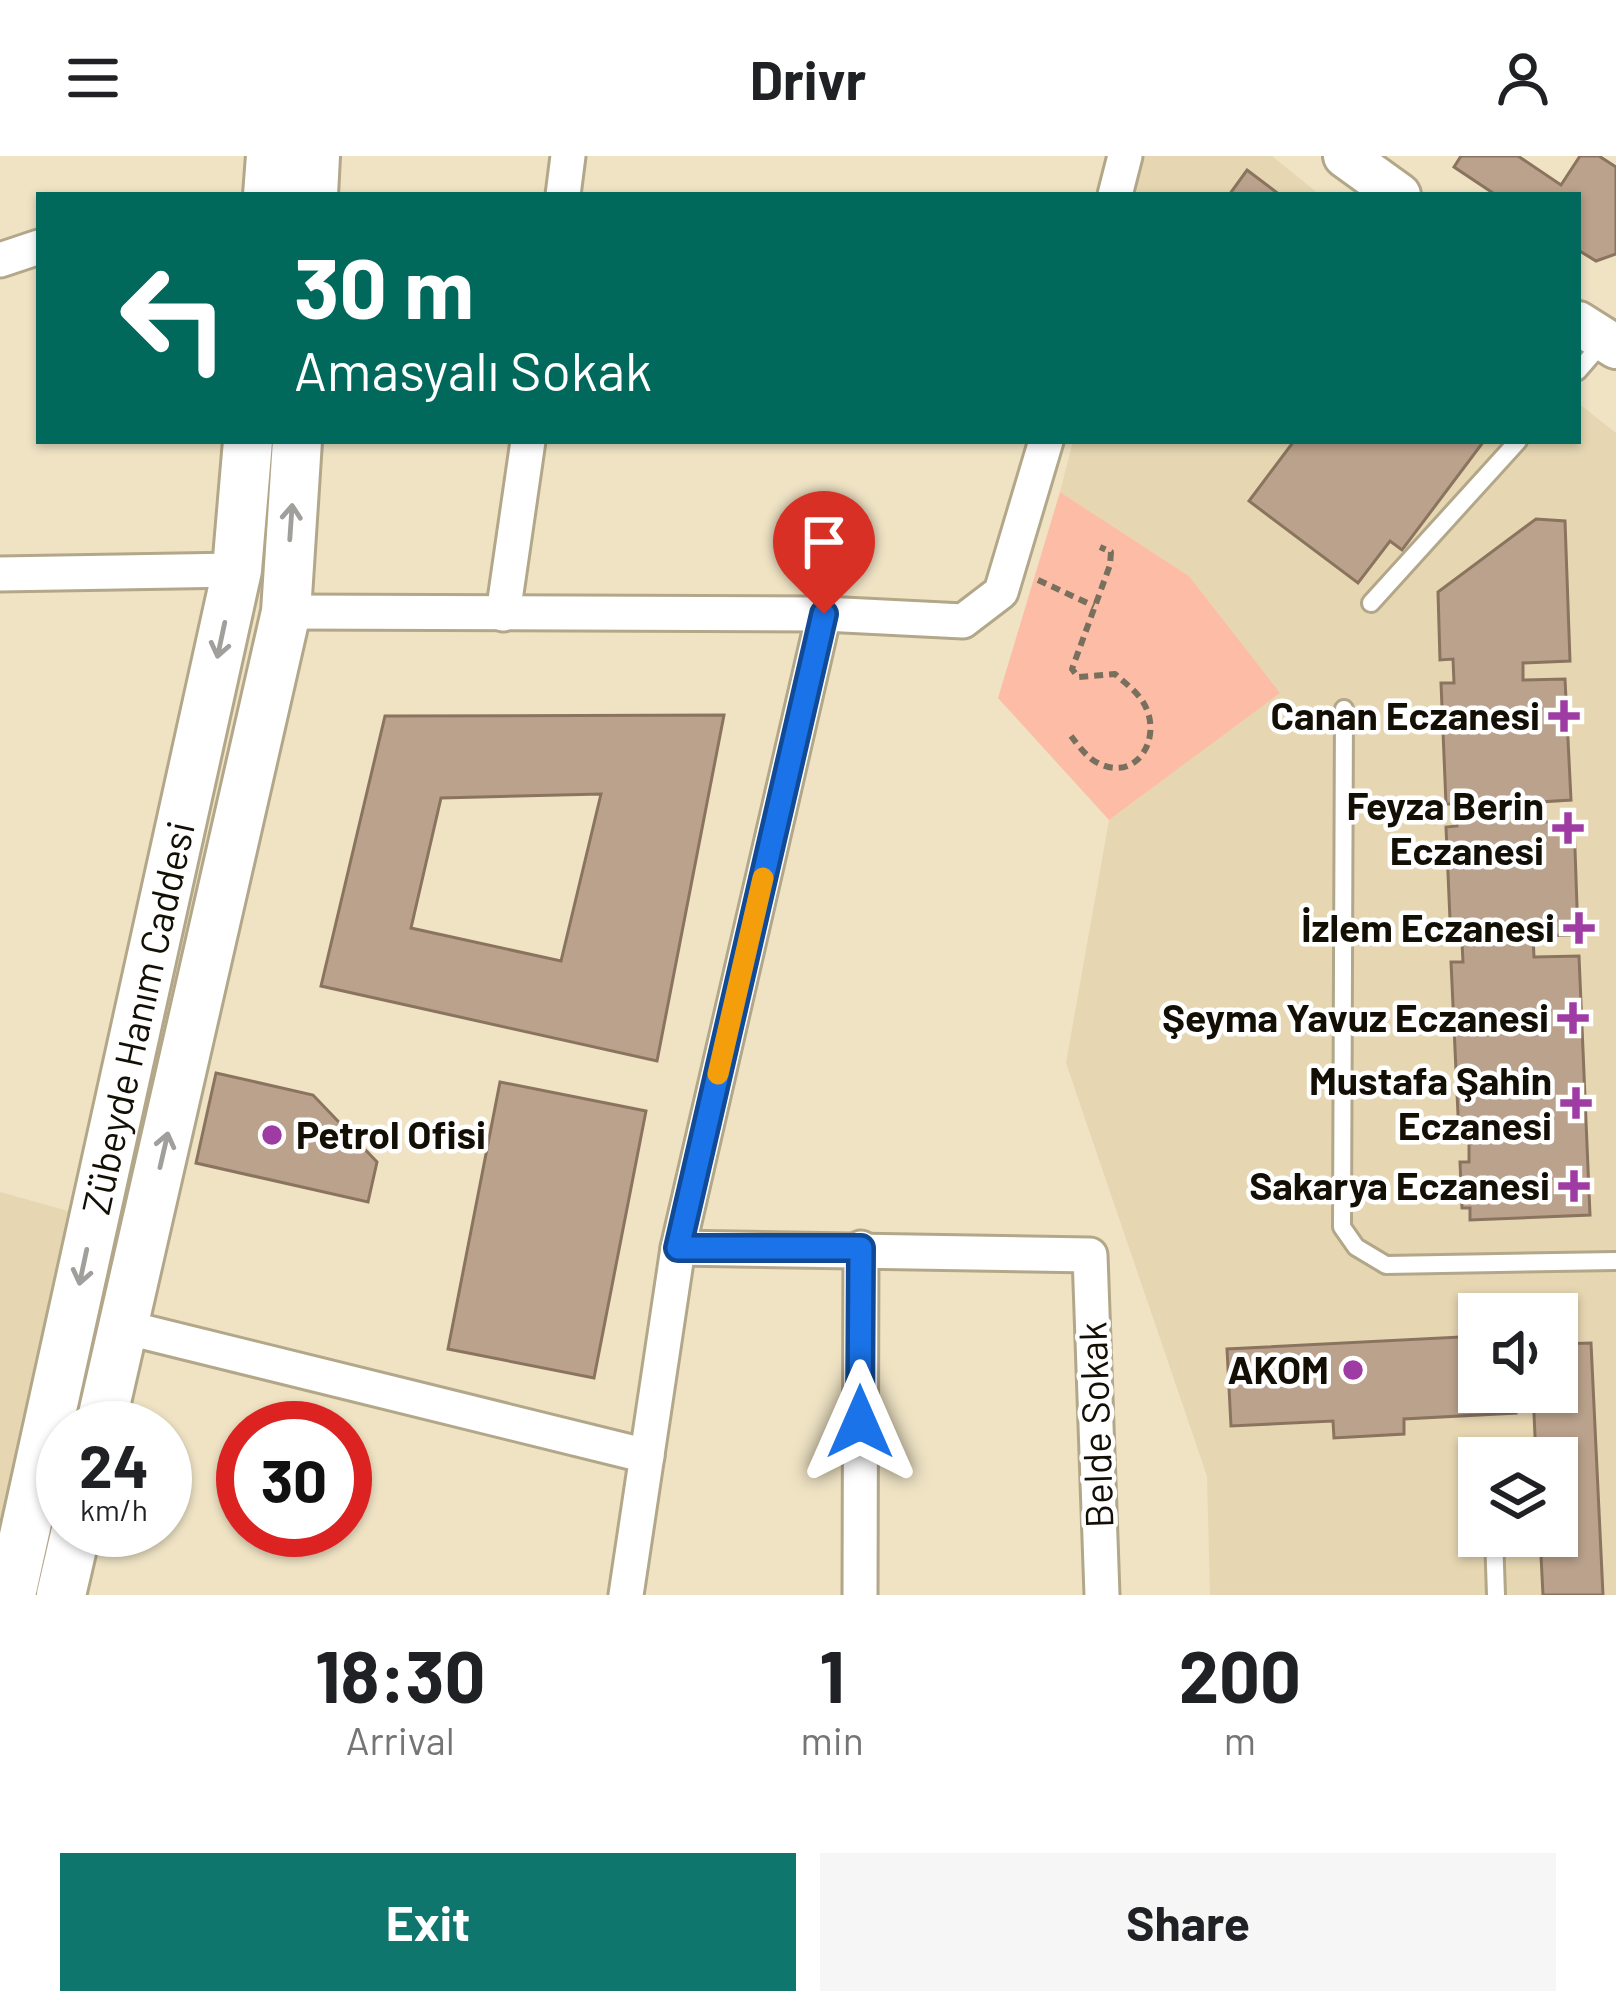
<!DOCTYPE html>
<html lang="en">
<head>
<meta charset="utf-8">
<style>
  :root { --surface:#fff; --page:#f6f6f6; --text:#202124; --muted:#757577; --accent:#0f766e }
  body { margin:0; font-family:Barlow,sans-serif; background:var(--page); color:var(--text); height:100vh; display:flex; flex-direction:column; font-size:45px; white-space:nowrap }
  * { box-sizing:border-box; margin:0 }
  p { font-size:39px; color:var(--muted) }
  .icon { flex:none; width:66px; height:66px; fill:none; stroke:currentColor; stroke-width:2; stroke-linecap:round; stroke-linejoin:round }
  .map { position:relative; height:1439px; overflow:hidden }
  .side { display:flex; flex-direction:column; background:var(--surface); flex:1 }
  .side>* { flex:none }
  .hud { position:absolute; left:36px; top:36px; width:1545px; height:252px; border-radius:0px; box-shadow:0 3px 9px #0004; background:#00695c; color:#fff; overflow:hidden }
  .controls { position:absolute; left:1458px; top:1137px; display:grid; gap:24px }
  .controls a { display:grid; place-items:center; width:120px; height:120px; border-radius:0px; background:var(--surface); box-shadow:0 3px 9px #0004; font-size:60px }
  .speed { position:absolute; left:36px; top:1245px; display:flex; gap:24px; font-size:60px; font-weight:700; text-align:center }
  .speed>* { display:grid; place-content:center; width:156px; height:156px; border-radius:50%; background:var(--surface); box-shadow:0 3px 9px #0004; line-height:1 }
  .speed small { font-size:30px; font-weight:400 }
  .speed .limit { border:18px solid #d22; background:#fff; color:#111 }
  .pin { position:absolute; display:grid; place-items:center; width:102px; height:102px; color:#fff; margin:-123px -51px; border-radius:50% 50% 50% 0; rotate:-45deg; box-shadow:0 0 12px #0007 }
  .pin .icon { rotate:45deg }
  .me { position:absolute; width:132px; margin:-66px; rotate:0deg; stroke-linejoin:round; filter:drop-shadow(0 0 9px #0008) }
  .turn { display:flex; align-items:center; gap:42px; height:252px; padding:0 60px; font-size:54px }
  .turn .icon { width:156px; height:156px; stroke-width:2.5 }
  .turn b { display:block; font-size:84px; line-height:102px }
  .eta { display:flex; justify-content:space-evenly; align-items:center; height:204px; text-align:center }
  .eta b { font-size:72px; font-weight:700; line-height:84px }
  .action { display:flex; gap:24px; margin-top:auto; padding:24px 60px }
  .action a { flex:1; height:138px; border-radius:0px; background:var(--accent); color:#fff; font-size:48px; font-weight:700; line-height:138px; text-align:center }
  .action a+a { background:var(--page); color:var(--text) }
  header { display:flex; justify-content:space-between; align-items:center; height:156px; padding:0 60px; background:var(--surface); font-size:54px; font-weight:700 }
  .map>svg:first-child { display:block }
  .built { fill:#e6d7b2; fill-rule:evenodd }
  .green { fill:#fdbca6 }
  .building { fill:#baa28c; stroke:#8b745f; stroke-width:3; fill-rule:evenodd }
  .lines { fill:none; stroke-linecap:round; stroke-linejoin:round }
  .service-casing { stroke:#b3a78a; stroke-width:22 }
  .minor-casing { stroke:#b3a78a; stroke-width:39 }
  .tertiary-casing { stroke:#b3a78a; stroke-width:48 }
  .secondary-casing { stroke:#b3a78a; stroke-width:54 }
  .path { stroke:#78705c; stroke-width:6; stroke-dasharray:9 6; stroke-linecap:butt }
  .service { stroke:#fff; stroke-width:16 }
  .minor { stroke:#fff; stroke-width:33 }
  .tertiary { stroke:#fff; stroke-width:42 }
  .secondary { stroke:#fff; stroke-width:48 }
  .oneway { stroke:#a19f9b }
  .route-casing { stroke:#114b97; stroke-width:30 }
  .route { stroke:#1a73e8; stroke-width:21 }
  .slow { stroke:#f59e0b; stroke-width:21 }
  .poi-dot { fill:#9e3ca3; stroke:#fff; stroke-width:4.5 }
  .labels { text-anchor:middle; stroke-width:9; stroke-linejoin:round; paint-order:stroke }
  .poi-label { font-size:39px; font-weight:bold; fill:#130f05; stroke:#fff; text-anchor:end }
  .street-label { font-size:39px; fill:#130f05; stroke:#fff }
</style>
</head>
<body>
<header><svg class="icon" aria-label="menu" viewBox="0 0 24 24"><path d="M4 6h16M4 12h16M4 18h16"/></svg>Drivr<svg class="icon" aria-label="person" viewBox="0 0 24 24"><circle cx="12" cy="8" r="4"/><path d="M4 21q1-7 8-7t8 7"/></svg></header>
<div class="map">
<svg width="1616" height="1439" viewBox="0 0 1616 1439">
  <rect width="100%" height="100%" fill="#efe3c4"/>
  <g class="built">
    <polygon points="1142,0 1272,0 1320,39 1133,39"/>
    <path d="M1578 247 1616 277V1439H1210L1207 1320 1066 907 1109 664 1279 537 1189 420 1060 336 1073 285H1578ZM1479 1158H1557V1236H1479ZM1479 1302H1557V1380H1479Z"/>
    <polygon points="0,1036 86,1060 0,1408"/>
  </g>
  <polygon class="green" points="1060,336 1189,420 1280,537 1109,664 998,542"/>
  <g class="building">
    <polygon points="1461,0 1518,0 1561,29 1580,0 1599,0 1616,11 1616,98 1596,105 1578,94 1578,39 1496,39 1454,11"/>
    <polygon points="1247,14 1280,39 1229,39"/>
    <polygon points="1294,285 1484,285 1402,394 1390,385 1358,427 1249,345"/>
    <polygon points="1536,363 1565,365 1570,505 1523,507 1523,524 1565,523 1571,644 1540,646 1541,666 1574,665 1578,779 1533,780 1534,801 1579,800 1590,1059 1470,1064 1470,1052 1462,1052 1460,1006 1469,1006 1469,979 1459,980 1451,806 1463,806 1462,786 1451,787 1446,671 1457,670 1456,648 1446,648 1441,527 1454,527 1453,503 1440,504 1438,436"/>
    <path d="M724 559 657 905 321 830 385 560ZM601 638 561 805 411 772 441 642Z"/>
    <polygon points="216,917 313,939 377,1006 368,1046 196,1007"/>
    <polygon points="500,926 646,955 594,1222 448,1193"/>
    <polygon points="1479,1180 1479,1236 1515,1236 1516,1257 1404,1263 1404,1278 1334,1282 1333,1265 1231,1270 1227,1193"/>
    <polygon points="1591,1187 1603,1439 1543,1439 1540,1380 1557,1380 1557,1302 1536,1302 1533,1236 1557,1236 1557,1188"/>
  </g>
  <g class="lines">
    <g class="service-casing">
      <g id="service">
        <polyline points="1578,215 1604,185"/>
        <polyline points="1371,447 1518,285"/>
        <polyline points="1344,553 1342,1071 1356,1091 1386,1109 1616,1105"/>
        <polyline points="1494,1380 1496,1439"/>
      </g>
    </g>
    <g class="minor-casing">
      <g id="minor">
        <polyline points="563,39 568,0"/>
        <polyline points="1115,39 1125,0"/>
        <polyline points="0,104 39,91"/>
        <polyline points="0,418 237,414"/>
        <polyline points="286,456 824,458 963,465 1001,436 1046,285"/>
        <polyline points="503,458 528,285"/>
        <polyline points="678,1092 1090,1099 1102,1439"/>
        <polyline points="124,1171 647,1300"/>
        <polyline points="626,1439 678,1092 824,458"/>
        <polyline points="860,1439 861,1092"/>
      </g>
    </g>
    <g class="tertiary-casing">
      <g id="tertiary">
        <polyline points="1345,0 1399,39"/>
        <polyline points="1578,167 1616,191"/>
      </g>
    </g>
    <g class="secondary-casing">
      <g id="secondary">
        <polyline points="268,39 271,0"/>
        <polyline points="313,39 315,0"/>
        <polyline points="100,1272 286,456 297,285"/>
        <path id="s1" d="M11 1439 237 414 248 285"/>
        <polyline points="61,1439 76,1374"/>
      </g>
    </g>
    <g class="path">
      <polyline points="1038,424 1094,450"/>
      <path d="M1071 580C1078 589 1087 602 1098 607 1135 626 1160 586 1147 554 1141 538 1127 529 1115 518L1078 521 1072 513 1110 409 1111 396 1100 391"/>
    </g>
    <use href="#service" class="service"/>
    <use href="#minor" class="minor"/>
    <use href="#tertiary" class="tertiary"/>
    <use href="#secondary" class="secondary"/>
  </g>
  <defs><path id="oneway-shaft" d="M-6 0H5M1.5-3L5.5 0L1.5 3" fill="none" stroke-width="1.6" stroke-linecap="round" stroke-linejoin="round" transform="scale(3)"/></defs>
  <g class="oneway">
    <use href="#oneway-shaft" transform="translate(291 366) rotate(-86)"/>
    <use href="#oneway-shaft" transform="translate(221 484) rotate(102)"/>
    <use href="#oneway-shaft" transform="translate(164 994) rotate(-77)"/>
    <use href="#oneway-shaft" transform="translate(83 1111) rotate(102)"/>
  </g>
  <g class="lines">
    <g class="route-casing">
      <polyline id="route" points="824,458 678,1092 861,1092 860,1266"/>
    </g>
    <use href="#route" class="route"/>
    <polyline class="slow" points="718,918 763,722"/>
  </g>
  <g class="poi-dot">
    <path d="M1558 542h12v12h12v12h-12v12h-12v-12h-12v-12h12z"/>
    <path d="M1562 654h12v12h12v12h-12v12h-12v-12h-12v-12h12z"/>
    <path d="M1573 754h12v12h12v12h-12v12h-12v-12h-12v-12h12z"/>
    <path d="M1567 844h12v12h12v12h-12v12h-12v-12h-12v-12h12z"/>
    <path d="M1570 929h12v12h12v12h-12v12h-12v-12h-12v-12h12z"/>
    <circle cx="272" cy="979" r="12"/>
    <path d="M1568 1012h12v12h12v12h-12v12h-12v-12h-12v-12h12z"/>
    <circle cx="1353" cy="1214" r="12"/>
  </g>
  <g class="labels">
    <g class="poi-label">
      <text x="1540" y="574">Canan Eczanesi</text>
      <text x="1544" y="664">Feyza Berin<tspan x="1544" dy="45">Eczanesi</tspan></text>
      <text x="1555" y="786">İzlem Eczanesi</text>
      <text x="1549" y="876">Şeyma Yavuz Eczanesi</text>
      <text x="1552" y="939">Mustafa Şahin<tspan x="1552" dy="45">Eczanesi</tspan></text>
      <text x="296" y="993" text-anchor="start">Petrol Ofisi</text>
      <text x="1550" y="1044">Sakarya Eczanesi</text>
      <text x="1329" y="1228">AKOM</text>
    </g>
    <g class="street-label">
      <text dy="14" stroke="none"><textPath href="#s1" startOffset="591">Zübeyde Hanım Caddesi</textPath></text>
      <text transform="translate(1096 1269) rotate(-92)" y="14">Belde Sokak</text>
    </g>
  </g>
</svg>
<div class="controls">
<a><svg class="icon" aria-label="sound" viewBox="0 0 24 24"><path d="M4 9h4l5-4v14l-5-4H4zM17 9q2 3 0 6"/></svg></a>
<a><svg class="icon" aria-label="layers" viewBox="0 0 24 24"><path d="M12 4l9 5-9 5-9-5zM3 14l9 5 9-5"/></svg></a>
</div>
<div class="speed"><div>24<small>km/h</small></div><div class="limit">30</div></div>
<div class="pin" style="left:824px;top:458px;background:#d93025"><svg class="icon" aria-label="arrive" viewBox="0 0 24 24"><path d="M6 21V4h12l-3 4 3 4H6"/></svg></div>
<svg class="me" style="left:860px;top:1266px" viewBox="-20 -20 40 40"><path d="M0-17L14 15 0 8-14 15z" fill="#1a73e8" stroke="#fff" stroke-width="4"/></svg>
<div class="hud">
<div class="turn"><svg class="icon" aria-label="left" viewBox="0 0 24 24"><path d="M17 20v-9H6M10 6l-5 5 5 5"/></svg><div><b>30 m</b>Amasyalı Sokak</div></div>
</div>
</div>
<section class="side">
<div class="eta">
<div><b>18:30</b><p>Arrival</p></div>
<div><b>1</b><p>min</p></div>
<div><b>200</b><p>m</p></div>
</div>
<div class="action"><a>Exit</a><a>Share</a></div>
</section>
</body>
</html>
